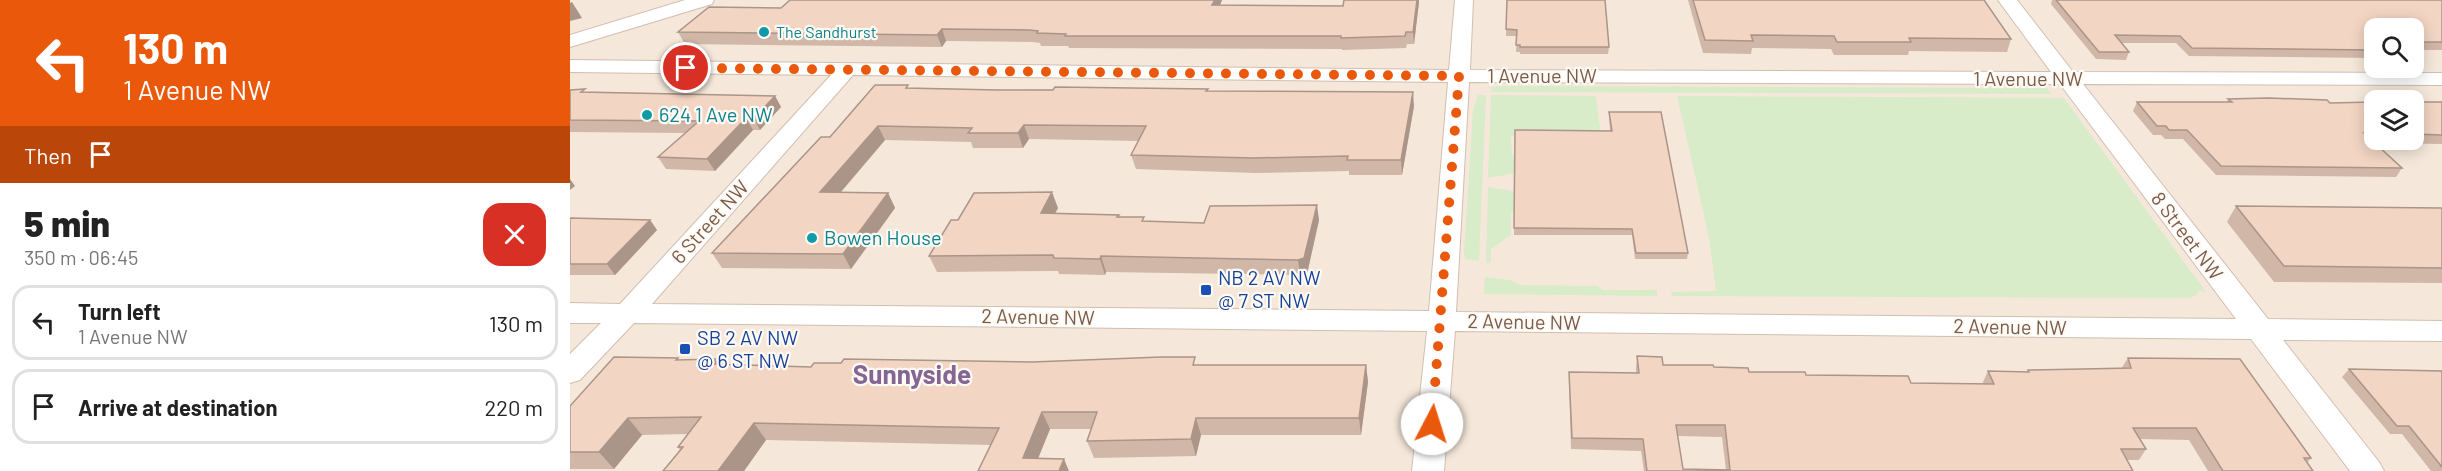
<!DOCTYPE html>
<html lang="en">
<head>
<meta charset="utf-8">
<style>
  :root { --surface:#fff; --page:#f6f6f6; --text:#222; --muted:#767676; --line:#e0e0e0 }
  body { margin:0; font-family:Barlow,sans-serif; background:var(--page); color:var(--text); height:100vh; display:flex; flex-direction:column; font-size:22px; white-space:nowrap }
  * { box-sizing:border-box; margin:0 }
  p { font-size:20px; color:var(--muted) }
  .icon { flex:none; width:33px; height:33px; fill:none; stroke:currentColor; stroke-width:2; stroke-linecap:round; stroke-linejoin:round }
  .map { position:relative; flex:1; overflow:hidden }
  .panel { display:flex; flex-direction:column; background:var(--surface); width:570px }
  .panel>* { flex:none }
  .top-card { background:#ea580c; color:#fff; overflow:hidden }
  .buttons { position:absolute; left:1794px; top:18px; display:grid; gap:12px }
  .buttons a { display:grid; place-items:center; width:60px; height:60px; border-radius:12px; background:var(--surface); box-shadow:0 3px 15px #0003; font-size:30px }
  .pin { position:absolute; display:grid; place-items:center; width:51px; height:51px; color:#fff; margin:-26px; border:3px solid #fff; border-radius:50%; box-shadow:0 2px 6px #0007 }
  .me { position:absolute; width:66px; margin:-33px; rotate:5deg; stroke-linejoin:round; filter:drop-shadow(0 0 4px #0008) }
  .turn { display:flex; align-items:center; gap:21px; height:126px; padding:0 24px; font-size:27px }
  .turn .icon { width:78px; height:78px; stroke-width:2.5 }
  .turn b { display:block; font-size:42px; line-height:51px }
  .then { display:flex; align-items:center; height:57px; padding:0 24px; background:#0003; gap:12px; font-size:22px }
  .round { display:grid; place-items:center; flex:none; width:63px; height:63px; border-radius:18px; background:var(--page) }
  .head { display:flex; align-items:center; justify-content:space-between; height:102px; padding:0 24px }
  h1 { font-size:36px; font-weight:800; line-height:45px }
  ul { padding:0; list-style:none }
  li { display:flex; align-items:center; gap:18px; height:75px; margin:0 12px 9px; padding:0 12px; border:3px solid var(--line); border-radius:18px }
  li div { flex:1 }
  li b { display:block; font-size:22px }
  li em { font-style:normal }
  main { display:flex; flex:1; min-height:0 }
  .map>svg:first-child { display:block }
  .residential { fill:#f5e8da; fill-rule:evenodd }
  .green { fill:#d8ecc9 }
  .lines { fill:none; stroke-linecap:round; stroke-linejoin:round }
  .minor-casing { stroke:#d1beb0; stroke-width:2 }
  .minor { fill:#fff; fill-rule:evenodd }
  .wall { fill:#d1b7a8; fill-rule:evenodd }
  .shaded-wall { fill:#aa9588 }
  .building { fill:#f3d5c3; stroke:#aa9588; stroke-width:1.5; fill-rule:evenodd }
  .route { stroke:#ea580c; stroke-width:10; stroke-dasharray:0 18 }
  .culture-dot { fill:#0f9aa8; stroke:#fffaf3; stroke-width:2 }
  .transit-dot { fill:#1a4fb4; stroke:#fffaf3; stroke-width:2 }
  .labels { text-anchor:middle; stroke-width:4.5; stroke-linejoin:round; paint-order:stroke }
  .far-culture-label { font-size:16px; fill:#0d838f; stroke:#fffaf3; text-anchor:start }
  .street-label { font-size:20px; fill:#7a5c4d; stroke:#fffaf3 }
  .culture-label { font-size:20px; fill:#0d838f; stroke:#fffaf3; text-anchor:start }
  .transit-label { font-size:20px; fill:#164399; stroke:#fffaf3; text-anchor:start }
  .district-label { font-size:26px; font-weight:bold; fill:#846695; stroke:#fffaf3 }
</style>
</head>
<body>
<main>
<section class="panel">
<div class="top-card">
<div class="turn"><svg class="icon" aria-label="left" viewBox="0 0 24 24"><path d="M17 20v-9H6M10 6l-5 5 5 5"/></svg><div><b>130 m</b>1 Avenue NW</div></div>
<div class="then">Then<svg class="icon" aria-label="arrive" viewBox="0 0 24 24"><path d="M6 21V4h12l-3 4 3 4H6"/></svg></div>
</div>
<div class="head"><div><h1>5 min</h1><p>350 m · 06:45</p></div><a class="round" style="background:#d93025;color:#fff"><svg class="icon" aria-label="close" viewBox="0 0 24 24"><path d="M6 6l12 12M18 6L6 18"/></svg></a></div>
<ul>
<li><svg class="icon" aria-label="left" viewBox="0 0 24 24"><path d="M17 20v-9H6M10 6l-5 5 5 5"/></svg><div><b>Turn left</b><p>1 Avenue NW</p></div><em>130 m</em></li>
<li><svg class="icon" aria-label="arrive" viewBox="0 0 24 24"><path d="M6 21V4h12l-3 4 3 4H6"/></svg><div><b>Arrive at destination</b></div><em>220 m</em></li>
</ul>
</section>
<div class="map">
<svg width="1872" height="471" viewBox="0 0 1872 471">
  <rect width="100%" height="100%" fill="#fdf6ec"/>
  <path class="residential" d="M0 0H1872V471H0ZM1804 28H1844V68H1804ZM1804 100H1844V140H1804Z"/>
  <g class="green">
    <polygon points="934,86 1477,88 1482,94 921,92 921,87"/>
    <polygon points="908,95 916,95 909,261 895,259 894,254 903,110"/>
    <polygon points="921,95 1026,96 1031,136 941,136 942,155 948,156 947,173 918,178"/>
    <polygon points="1107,96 1494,98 1636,292 1628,291 1627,295 1619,298 1102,296 1101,292 1146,291 1139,237"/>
    <polygon points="918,187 948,192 948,211 941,212 941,235 921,249 921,262 916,263"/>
    <polygon points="915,277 940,280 951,285 1027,286 1033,290 1087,290 1087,296 914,294"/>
  </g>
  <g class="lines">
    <g class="minor-casing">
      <g id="minor">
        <polygon points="115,0 144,0 142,4 0,47 0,35"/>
        <path d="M885 0H903L900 70 1481 72 1428 0H1447L1503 72 1872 73V85L1513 84 1698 319 1872 321V341L1713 340 1809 462 1814 471H1780L1681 339 885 331 874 471H842L857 331 64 323 10 380 0 383V354L31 323H0V303L50 304 261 75 0 72V60L879 70ZM283 75 878 82 859 311 82 304ZM899 82 1490 84 1666 319 886 312Z"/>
      </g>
    </g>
    <use href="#minor" class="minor"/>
  </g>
  <g class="wall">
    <polygon points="220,0 652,0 650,5 773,6 849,2 844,44 837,44 836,48 772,50 772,49 499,48 498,46 471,46 470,43 463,42 376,41 372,47 115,44 108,32 211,8"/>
    <polygon points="937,0 1039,47 1038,54 950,54 950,52 946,52 947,36 936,36"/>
    <polygon points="1118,0 1414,0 1441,39 1437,52 1339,51 1338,55 1264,55 1261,49 1182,48 1181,54 1133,53"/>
    <polygon points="1482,0 1872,0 1872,50 1850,50 1848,54 1844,54 1844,28 1804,28 1804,55 1803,58 1619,56 1606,43 1551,43 1559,52 1556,60 1526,59 1481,4"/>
    <polygon points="340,88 428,90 638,89 638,91 844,106 832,175 779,175 779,171 686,173 566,169 561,155 569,141 459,139 453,148 403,148 401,142 315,140 271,192 318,193 325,208 281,269 152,268 142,253 260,137"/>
    <polygon points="0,90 16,92 205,96 211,107 190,130 183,130 145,171 96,169 88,157 116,133 0,132"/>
    <polygon points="1658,99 1760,103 1804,102 1804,140 1844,140 1844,102 1872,102 1872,144 1804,143 1832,168 1826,177 1646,175 1613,139 1595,139 1591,135 1583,135 1563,111 1567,102 1657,102"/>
    <polygon points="1039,112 1118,253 1117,259 1065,259 1062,235 944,235 945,130 1040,131 1039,118"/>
    <polygon points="1666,206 1872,208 1872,283 1704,282 1657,222"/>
    <polygon points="488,208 485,213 550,217 575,222 634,223 749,220 737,274 730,275 536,272 535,275 489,274 488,271 367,272 359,256 388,220"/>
    <polygon points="0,218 80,220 87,230 45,275 0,275"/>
    <path d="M1067 356 1093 365 1144 367 1179 372 1341 383 1414 384 1413 382 1418 371 1457 372 1458 370 1551 369 1558 358 1741 458 1737 463 1743 471H1638L1619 440 1570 439 1576 449 1569 460H1557L1563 471H1074L1071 451 1001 449 999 383V372L1066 373V368ZM1108 436 1152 437 1156 470 1113 469Z"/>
    <polygon points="110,360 149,364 241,367 627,365 796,365 798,382 791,435 631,435 626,456 524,458 517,441 521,429 480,429 468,458 499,471 421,445 196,440 174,471 93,471 110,450 108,447 118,434 72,435 44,469 0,469 0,406"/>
    <polygon points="1779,369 1872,371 1872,471 1861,471 1832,434 1820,434 1772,377"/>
  </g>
  <g class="shaded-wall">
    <polygon points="645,0 652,0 645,17 642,5"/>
    <polygon points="847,0 849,0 849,2 844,44 843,32"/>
    <polygon points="2,2 12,18 0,21 0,3"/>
    <polygon points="372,29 376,41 372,47 367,35"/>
    <polygon points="843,92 844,106 832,175 831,160"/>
    <polygon points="205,96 211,107 190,130 184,118"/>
    <polygon points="176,118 183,130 145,171 137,159"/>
    <polygon points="454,125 459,139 453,148 448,133"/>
    <polygon points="308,126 315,140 258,207 250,192"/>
    <polygon points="0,179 5,186 0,190"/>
    <polygon points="482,192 488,208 477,228 471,213"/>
    <polygon points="318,193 325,208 281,269 273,254"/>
    <polygon points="747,205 749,220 737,274 730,275 728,260"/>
    <polygon points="80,220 87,230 45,275 37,264"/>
    <polygon points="531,256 536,272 535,275 530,259"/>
    <polygon points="145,359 157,376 141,364"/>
    <polygon points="796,365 798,382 791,435 789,418"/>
    <polygon points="472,412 480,429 463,471 453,458"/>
    <polygon points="58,418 72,435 44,469 29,452"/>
    <polygon points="626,418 631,435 626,456 621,439"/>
    <polygon points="184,423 196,440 174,471 148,471"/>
    <polygon points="494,459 499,471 489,471"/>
  </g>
  <g class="building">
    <polygon points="220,0 645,0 642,5 773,6 774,0 847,0 843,32 836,32 835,36 771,38 771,36 495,36 496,34 467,33 468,31 459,30 372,29 367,35 108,32 139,7 211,8"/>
    <polygon points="937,0 1035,0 1039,47 950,47 950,45 946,45 947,30 936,29"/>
    <polygon points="1123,0 1414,0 1441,39 1339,38 1341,42 1267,42 1264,36 1181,35 1183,41 1135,40"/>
    <polygon points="1486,0 1872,0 1872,42 1847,42 1853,46 1844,46 1844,28 1804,28 1804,46 1803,46 1804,47 1804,50 1622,48 1610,36 1545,35 1559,52 1529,52"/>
    <polygon points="305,85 338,85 336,88 428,90 483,90 485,87 638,89 636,91 843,92 831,160 777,160 778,156 683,158 561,155 576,126 454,125 448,133 398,133 402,128 308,126 250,192 318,193 273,254 142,253 251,137 260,137"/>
    <polygon points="15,89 11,92 205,96 184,118 176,118 137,159 88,157 129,121 0,120 0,90"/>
    <polygon points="1699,98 1757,100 1760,103 1804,102 1804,133 1794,133 1832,168 1651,166 1617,130 1599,130 1596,126 1587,126 1567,102 1662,102 1658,99"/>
    <polygon points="1844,102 1872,102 1872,135 1844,134"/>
    <polygon points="1039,112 1091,112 1118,253 1066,253 1062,229 944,228 945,130 1042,131"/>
    <polygon points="482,192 471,213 549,215 547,217 574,217 572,221 634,223 640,206 747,205 734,258 728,260 531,256 530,259 484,258 483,255 359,256 381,220 388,220 404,193"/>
    <polygon points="1666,206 1872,208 1872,268 1714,266"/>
    <polygon points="0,218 80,220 37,264 0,264"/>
    <path d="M1067 356 1092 357 1093 365H1143L1144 367 1178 368 1179 372H1235L1236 375 1338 376 1341 383 1424 384 1418 371 1459 372 1458 370 1561 368 1558 358 1670 359 1741 458H1734L1743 471H1653L1626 428H1563L1576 449H1551L1563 471H1077L1073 439 1002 438 999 372 1069 373ZM1106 425H1155L1160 470 1113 469Z"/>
    <polygon points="44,357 108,358 106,360 145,359 141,364 241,367 244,363 271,363 274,359 462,362 591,357 625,357 623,365 796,365 789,418 626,418 621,439 517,441 527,412 472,412 453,458 494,459 489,471 408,471 429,428 184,423 148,471 93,471 113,447 108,447 131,417 58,418 29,452 0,452 0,406"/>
    <polygon points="1779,369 1872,371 1872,467 1839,426 1827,426"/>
  </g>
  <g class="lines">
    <polyline class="route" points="116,68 889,76 862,424"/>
  </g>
  <g class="culture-dot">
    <circle cx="194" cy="32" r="6"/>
    <circle cx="77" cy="115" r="6"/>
    <circle cx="242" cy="238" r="6"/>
  </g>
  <g class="transit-dot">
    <rect x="630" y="284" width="12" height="12" rx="3"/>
    <rect x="109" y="343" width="12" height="12" rx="3"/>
  </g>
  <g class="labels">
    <g class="far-culture-label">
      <text x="206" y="38">The Sandhurst</text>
    </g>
    <g class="street-label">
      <text x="972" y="83">1 Avenue NW</text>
      <text x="1458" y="86">1 Avenue NW</text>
      <text transform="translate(140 222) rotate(-48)" y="7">6 Street NW</text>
      <text transform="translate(1617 236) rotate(53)" y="7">8 Street NW</text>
      <text transform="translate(468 317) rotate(1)" y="7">2 Avenue NW</text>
      <text transform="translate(954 322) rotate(1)" y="7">2 Avenue NW</text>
      <text transform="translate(1440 327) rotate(1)" y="7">2 Avenue NW</text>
    </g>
    <g class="culture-label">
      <text x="89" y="122">624 1 Ave NW</text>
      <text x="254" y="245">Bowen House</text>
    </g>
    <g class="transit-label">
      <text x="648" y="285">NB 2 AV NW<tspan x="648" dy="23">@ 7 ST NW</tspan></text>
      <text x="127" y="345">SB 2 AV NW<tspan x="127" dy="23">@ 6 ST NW</tspan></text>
    </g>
    <g class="district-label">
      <text x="342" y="384">Sunnyside</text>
    </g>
  </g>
</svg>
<div class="buttons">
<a><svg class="icon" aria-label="search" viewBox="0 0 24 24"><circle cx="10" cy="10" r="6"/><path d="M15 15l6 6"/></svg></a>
<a><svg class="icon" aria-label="layers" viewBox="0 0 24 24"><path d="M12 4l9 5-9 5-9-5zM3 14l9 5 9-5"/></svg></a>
</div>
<div class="pin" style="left:116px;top:68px;background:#d93025"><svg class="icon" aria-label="arrive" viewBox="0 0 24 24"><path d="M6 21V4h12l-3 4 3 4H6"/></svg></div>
<svg class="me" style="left:862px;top:424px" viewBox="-20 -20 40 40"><circle r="19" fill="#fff"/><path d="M0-13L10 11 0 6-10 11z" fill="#ea580c"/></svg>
</div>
</main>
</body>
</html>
